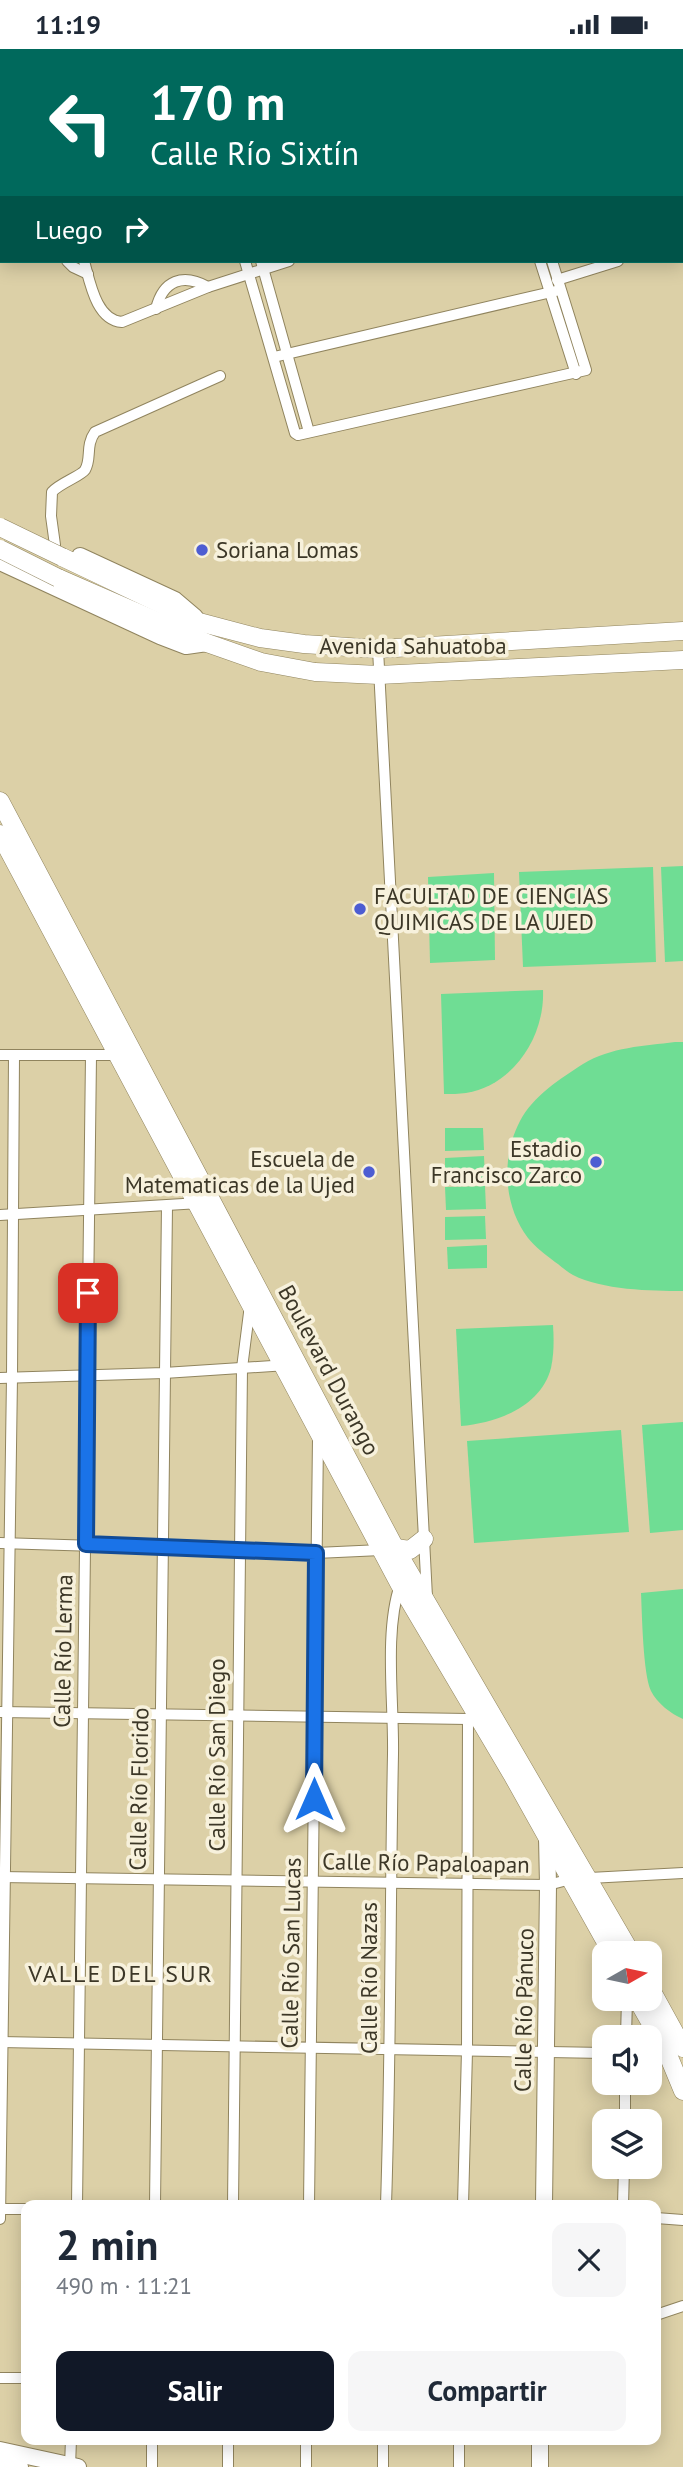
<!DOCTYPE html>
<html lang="es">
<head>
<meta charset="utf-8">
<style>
  :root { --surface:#fff; --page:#f6f6f7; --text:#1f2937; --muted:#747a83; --accent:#111827 }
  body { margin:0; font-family:"PT Sans",sans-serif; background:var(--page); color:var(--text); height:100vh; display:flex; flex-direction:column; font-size:26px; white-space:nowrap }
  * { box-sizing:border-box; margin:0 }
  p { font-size:23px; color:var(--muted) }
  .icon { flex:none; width:38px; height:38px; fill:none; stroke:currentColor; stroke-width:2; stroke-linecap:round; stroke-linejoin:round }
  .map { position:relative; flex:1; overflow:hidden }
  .drawer { position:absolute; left:21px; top:2151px; width:640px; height:245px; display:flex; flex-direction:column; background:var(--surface); border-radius:14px; box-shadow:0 4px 18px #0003 }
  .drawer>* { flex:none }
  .banner { position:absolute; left:0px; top:0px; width:684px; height:214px; box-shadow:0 4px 18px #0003; background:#00695c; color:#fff; overflow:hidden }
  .needle { width:46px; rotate:81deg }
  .buttons { position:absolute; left:592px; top:1892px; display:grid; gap:14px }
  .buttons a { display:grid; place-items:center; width:70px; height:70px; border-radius:14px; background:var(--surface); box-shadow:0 4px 18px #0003; font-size:35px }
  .pin { position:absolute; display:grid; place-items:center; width:60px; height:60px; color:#fff; margin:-30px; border-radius:14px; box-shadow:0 4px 10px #0006 }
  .me { position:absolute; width:77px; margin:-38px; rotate:0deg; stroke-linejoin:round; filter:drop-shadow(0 0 5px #0008) }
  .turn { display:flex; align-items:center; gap:24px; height:147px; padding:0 35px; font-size:32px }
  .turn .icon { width:91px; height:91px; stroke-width:2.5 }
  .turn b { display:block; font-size:49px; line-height:60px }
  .then { display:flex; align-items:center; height:66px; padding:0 35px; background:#0003; gap:14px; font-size:26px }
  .round { display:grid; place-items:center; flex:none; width:74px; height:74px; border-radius:14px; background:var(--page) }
  .summary { display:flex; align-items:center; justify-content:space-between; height:119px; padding:0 35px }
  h1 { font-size:42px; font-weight:700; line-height:52px }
  .primary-button { display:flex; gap:14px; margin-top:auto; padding:14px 35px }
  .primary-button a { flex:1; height:80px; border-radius:14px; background:var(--accent); color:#fff; font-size:28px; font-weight:700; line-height:80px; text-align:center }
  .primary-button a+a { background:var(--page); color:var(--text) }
  .status { display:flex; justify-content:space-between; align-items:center; height:49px; padding:0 35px; background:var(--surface); direction:ltr }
  .status svg { height:19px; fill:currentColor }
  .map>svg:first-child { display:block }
  .green { fill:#6fdd94 }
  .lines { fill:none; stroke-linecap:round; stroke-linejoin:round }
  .street-casing { stroke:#90845e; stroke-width:12 }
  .secondary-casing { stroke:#90845e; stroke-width:18 }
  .primary-casing { stroke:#90845e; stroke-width:19 }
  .street { stroke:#fff; stroke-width:10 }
  .secondary { stroke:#fff; stroke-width:16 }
  .primary { stroke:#fff; stroke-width:18 }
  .primary-bridge-casing { stroke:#90845e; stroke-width:19; stroke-linecap:butt }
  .primary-bridge { stroke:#fff; stroke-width:18 }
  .route-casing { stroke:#114b97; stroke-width:18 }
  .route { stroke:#1a73e8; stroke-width:12 }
  .poi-dot { fill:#4d5dd2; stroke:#f7f1dc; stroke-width:2.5 }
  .labels { text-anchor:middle; stroke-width:7; stroke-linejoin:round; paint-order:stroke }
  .poi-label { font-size:23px; fill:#3c3727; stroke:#f7f1dc; text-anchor:start }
  .street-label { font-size:23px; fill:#3c3727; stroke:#f7f1dc }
  .neighbourhood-label { font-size:24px; letter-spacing:2px; fill:#3c3727; stroke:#f7f1dc }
</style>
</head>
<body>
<div class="status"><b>11:19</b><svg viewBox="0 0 49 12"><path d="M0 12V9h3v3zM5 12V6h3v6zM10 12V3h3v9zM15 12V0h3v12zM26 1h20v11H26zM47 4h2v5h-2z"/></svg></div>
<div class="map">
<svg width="683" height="2418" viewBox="0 0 683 2418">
  <rect width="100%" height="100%" fill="#dcd0a7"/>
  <g class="green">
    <polygon points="683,817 683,912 665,913 661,818"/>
    <polygon points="653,818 656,913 523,918 519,823"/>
    <polygon points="494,824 495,911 430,914 428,828"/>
    <path d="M543 941C545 987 514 1036 466 1044 459 1045 451 1045 444 1045L441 945Z"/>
    <path d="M675 993H683V1242C651 1242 602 1241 573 1226 567 1223 561 1217 555 1213 546 1206 535 1198 528 1189 503 1156 501 1108 520 1072 533 1047 560 1030 583 1015 611 998 644 997 675 993Z"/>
    <polygon points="445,1079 483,1079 484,1101 445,1102"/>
    <polygon points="484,1107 485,1130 445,1130 445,1109"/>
    <polygon points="485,1137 486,1160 446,1161 445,1138"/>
    <polygon points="485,1167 486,1190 445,1191 445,1168"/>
    <polygon points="487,1196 487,1219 448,1220 447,1198"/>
    <path d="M553 1276C554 1290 554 1305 551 1319 541 1358 496 1374 461 1377L456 1280Z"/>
    <polygon points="683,1373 683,1481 650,1484 642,1376"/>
    <polygon points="621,1381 629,1483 474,1494 467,1392"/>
    <path d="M683 1540V1670C671 1665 657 1654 651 1642 643 1625 642 1565 641 1544Z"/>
  </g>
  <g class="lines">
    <g class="street-casing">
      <g id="street">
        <polyline points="184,0 184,2"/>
        <polyline points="195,0 195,2"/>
        <polyline points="385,0 385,2"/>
        <polyline points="480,0 480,2"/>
        <polyline points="491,0 492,2"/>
        <polyline points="587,0 587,2"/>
        <polyline points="34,2 37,0"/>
        <polyline points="682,96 683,96"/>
        <polyline points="682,191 683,191"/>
        <polyline points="67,212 73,218 88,225"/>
        <path d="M84 212C90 233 96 271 122 273L208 238 289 212"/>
        <polyline points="245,212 295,384 298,386 586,321 552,212"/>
        <polyline points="261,212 309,383"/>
        <polyline points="540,212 576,325"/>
        <polyline points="557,231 618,212"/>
        <path d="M156 260C163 231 183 224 208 238"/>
        <polyline points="274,308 560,241"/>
        <path d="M55 496 51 467 52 443C60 434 81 427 85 421 92 409 85 397 95 383L220 327"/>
        <polyline points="378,600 427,1548"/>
        <polyline points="0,1006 120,1006"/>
        <polyline points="0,1166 200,1154"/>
        <polyline points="0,1329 164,1324 287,1316"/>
        <polyline points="0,1494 316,1504 381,1501"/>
        <polyline points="0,1663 468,1670"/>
        <polyline points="0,1828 548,1836 571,1830 683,1824"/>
        <polyline points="626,1988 627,1950"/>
        <polyline points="0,1993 604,2004"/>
        <polyline points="649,2003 670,1999"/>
        <polyline points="625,2072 625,2034"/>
        <polyline points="77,2156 91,1007"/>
        <polyline points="155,2156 167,1157"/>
        <polyline points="233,2156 242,1319 250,1256"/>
        <polyline points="309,2156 318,1389"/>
        <path d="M386 2156C391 2006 390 1855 393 1705 394 1653 384 1583 400 1536"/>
        <polyline points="463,2156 467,2002 468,1670 481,1662"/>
        <polyline points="623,2156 624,2118"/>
        <polyline points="0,2160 26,2160"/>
        <polyline points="656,2169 683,2171"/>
        <polyline points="0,2170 12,1328 14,1006"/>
        <polyline points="656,2266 683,2257"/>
        <polyline points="0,2329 26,2329"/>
        <polyline points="70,2418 71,2390"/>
        <polyline points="152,2418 152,2390"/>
        <polyline points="228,2418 228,2390"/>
        <polyline points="306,2418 306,2390"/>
        <polyline points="383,2418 383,2390"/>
        <polyline points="459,2418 459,2390"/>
      </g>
    </g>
    <g class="secondary-casing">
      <g id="secondary">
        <polyline points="566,2 572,0"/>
        <polyline points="0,132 2,132"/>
        <polyline points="80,507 175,551 195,568"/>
        <polyline points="0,513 160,587 186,597 207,594"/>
        <polyline points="544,2156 548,1836 547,1788"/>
        <polyline points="0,2401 78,2418"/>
        <polyline points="0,2413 20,2418"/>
        <polyline points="540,2418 540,2390"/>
      </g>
    </g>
    <g class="primary-casing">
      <g id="primary">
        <polyline points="62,508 199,573 260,589 304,595 378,600 683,582"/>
        <polyline points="58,529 207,594 261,613 315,623 379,626 683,611"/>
        <polyline points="0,752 395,1499 631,1904"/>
        <polyline points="0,785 400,1536 513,1727 612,1904"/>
        <polyline points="395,1499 410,1501 424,1490"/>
        <polyline points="649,1937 683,1999"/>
        <polyline points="637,1950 666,2001 683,2042"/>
      </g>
    </g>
    <use href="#street" class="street"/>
    <use href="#secondary" class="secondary"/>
    <use href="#primary" class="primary"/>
    <g class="primary-bridge-casing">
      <g id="primary-bridge">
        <polyline points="0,478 62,508"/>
        <polyline points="0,500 58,529"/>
      </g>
    </g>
    <use href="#primary-bridge" class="primary-bridge"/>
  </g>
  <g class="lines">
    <g class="route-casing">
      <polyline id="route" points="88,1244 86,1495 316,1504 314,1750"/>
    </g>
    <use href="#route" class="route"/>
  </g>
  <g class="poi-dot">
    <circle cx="202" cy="501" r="7"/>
    <circle cx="360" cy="860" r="7"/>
    <circle cx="596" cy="1113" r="7"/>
    <circle cx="369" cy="1123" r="7"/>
  </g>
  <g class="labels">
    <g class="poi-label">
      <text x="216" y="509">Soriana Lomas</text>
      <text x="374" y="855">FACULTAD DE CIENCIAS<tspan x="374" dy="26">QUIMICAS DE LA UJED</tspan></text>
      <text x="582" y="1108" text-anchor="end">Estadio<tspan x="582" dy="26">Francisco Zarco</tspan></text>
      <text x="355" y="1118" text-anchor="end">Escuela de<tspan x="355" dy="26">Matematicas de la Ujed</tspan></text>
    </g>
    <g class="street-label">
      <text x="413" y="605">Avenida Sahuatoba</text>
      <text transform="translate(329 1321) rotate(62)" y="8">Boulevard Durango</text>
      <text transform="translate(63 1602) rotate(-89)" y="8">Calle Río Lerma</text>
      <text transform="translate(217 1706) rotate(-90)" y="8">Calle Río San Diego</text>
      <text transform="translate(139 1740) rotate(-89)" y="8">Calle Río Florido</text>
      <text transform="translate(426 1814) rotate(1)" y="8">Calle Río Papaloapan</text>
      <text transform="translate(291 1904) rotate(-89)" y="8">Calle Río San Lucas</text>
      <text transform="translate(369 1929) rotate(-90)" y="8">Calle Río Nazas</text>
      <text transform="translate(524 1961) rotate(-89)" y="8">Calle Río Pánuco</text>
    </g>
    <g class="neighbourhood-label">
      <text x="121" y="1933">VALLE DEL SUR</text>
    </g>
  </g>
</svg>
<div class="buttons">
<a><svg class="needle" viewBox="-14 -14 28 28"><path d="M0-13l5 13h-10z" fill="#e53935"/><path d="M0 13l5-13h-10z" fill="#747a83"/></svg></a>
<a><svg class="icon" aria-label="sound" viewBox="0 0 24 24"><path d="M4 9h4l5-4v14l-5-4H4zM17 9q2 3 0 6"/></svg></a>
<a><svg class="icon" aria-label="layers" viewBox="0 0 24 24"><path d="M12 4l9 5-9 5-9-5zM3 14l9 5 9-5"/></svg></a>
</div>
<div class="pin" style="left:88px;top:1244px;background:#d93025"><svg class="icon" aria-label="arrive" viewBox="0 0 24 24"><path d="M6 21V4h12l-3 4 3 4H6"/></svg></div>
<svg class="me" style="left:314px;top:1750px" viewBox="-20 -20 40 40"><path d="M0-17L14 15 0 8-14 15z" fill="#1a73e8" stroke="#fff" stroke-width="4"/></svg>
<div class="banner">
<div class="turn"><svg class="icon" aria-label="left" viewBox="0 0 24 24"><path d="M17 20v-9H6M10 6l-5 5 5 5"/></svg><div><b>170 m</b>Calle Río Sixtín</div></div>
<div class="then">Luego<svg class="icon" aria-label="right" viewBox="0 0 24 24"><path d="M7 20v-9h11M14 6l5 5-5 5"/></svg></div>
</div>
<section class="drawer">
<div class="summary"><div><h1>2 min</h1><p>490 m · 11:21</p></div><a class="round"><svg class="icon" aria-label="close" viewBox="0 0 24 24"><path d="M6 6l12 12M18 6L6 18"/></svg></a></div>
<div class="primary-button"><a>Salir</a><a>Compartir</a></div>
</section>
</div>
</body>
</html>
